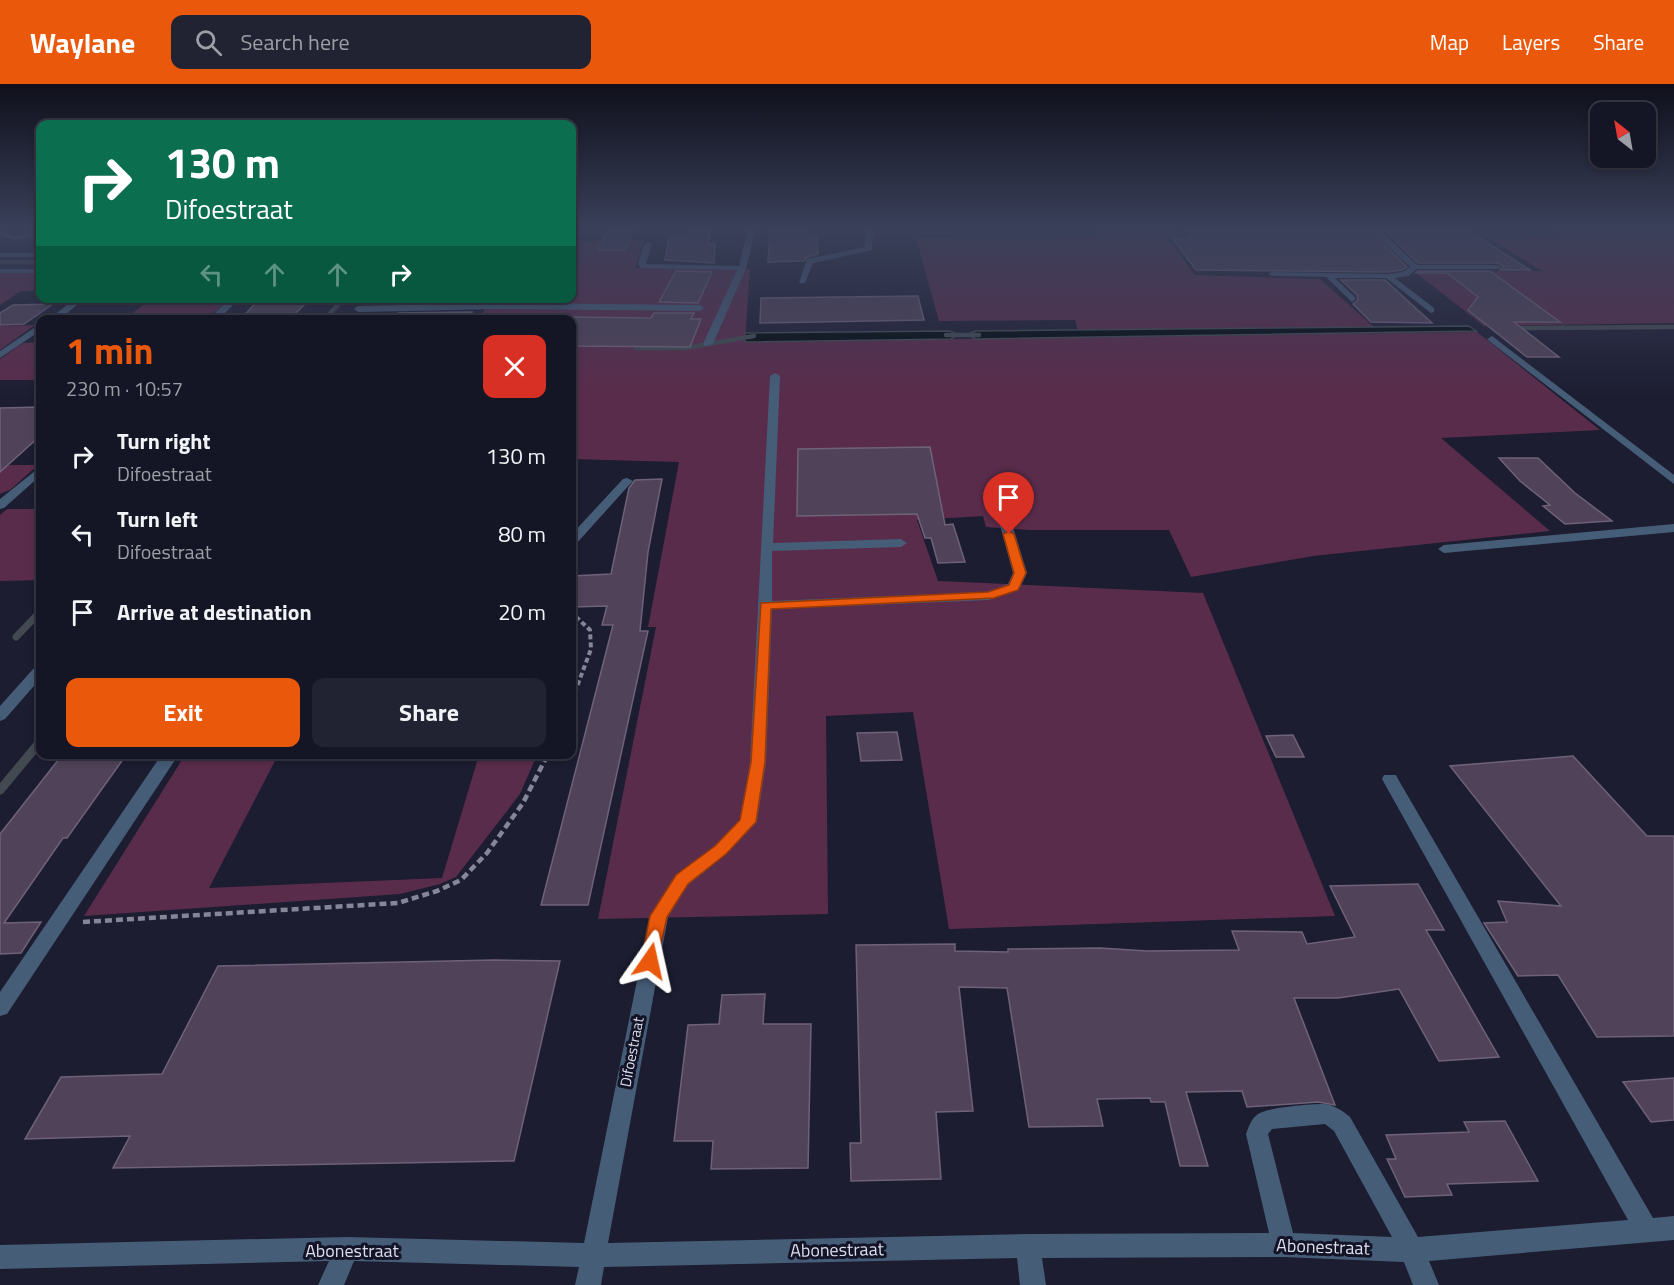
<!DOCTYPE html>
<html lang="en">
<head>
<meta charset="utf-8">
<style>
  :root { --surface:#151625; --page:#222332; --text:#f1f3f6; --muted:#9d9fa7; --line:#343542; --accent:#ea580c }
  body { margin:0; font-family:"Titillium Web",sans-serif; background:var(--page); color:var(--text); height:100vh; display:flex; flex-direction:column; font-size:22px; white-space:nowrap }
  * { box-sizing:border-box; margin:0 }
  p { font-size:20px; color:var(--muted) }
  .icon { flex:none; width:33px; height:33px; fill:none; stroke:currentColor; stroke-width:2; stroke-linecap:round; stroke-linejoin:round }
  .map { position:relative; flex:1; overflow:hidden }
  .sheet { position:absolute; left:36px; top:231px; width:540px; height:444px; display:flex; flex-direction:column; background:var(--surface); border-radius:12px; box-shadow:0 3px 9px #0003,0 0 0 2px var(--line) }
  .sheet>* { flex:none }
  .banner { position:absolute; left:36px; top:36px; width:540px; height:183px; border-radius:12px; box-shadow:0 3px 9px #0003,0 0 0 2px var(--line); background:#0b6e4f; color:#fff; overflow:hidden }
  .needle { width:39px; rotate:329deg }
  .buttons { position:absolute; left:1590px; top:18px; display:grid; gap:12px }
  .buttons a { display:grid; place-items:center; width:66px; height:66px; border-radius:12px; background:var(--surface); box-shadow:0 3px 9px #0003,0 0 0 2px var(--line); font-size:30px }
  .pin { position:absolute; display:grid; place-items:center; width:51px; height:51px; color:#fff; margin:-62px -26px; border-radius:50% 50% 50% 0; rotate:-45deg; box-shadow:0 0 6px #0007 }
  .pin .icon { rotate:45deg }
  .me { position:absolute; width:66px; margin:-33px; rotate:11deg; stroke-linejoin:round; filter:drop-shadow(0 0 4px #0008) }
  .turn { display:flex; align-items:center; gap:21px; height:126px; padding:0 30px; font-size:27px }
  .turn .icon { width:78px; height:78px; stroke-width:2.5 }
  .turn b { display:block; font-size:42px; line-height:51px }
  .lanes { display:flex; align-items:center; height:57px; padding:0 30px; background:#0003; justify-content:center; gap:30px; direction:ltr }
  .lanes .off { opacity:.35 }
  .round { display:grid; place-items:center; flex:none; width:63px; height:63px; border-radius:12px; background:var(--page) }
  .headline { display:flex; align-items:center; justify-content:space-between; height:102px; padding:0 30px }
  h1 { font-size:36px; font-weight:700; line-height:45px; color:var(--accent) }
  .cta { display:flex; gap:12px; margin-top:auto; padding:12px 30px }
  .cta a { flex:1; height:69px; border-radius:12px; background:var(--accent); color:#fff; font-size:24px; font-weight:700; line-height:69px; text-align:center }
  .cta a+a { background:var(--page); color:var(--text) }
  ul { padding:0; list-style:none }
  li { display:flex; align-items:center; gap:18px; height:78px; padding:0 30px }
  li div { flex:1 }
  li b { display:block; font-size:22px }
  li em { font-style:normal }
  header { display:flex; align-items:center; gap:36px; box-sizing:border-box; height:84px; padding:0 30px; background:var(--accent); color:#fff }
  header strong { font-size:28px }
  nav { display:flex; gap:33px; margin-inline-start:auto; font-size:21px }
  .search { width:420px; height:54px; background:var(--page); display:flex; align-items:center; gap:15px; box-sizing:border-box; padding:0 21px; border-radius:12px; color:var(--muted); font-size:22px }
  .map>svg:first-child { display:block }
  .green { fill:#5a2c4b }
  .water { fill:#00090e; stroke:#424951; stroke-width:1.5 }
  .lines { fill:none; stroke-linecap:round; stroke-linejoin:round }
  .stream-far2 { stroke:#424951; stroke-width:4.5 }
  .stream-far1 { stroke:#424951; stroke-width:7 }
  .stream { stroke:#424951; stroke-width:9 }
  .building { fill:#504359; stroke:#6f6278; stroke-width:1.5 }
  .path-far1 { stroke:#858697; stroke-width:4; stroke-dasharray:5 3; stroke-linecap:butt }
  .path { stroke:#858697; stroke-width:4.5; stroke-dasharray:7 4; stroke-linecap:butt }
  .minor { fill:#465d78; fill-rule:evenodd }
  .route { fill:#ea580c; stroke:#983908; stroke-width:1.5 }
  .labels { text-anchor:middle; stroke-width:6; stroke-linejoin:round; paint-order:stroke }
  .street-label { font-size:15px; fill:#dddeec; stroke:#131427 }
  .near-street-label { font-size:18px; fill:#dddeec; stroke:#131427 }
</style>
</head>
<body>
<header>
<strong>Waylane</strong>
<div class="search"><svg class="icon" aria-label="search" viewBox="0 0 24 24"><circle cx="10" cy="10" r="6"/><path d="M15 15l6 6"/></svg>Search here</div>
<nav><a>Map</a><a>Layers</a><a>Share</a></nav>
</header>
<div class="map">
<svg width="1674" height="1201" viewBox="0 0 1674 1201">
  <rect width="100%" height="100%" fill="#1c1d31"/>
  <g class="green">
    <polygon points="1094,145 1173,145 1178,152 1165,152 1195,191 1320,195 1374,243 1078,247 1075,236 939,237 916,154 1099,152"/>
    <polygon points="1551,145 1674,145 1674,239 1484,242 1415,188 1542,187 1487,153 1560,152"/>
    <polygon points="644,156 635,184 750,185 745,258 1477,248 1600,346 1441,354 1550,447 1313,472 1191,493 1169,446 1029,446 986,443 983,432 917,436 938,497 1203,509 1335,832 949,845 913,628 826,632 828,830 598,835 656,543 648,543 679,378 572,375 572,236 478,236 491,215 572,214 572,157"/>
    <polygon points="0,189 40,189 40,207 21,207 0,221"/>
    <polygon points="89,214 230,215 205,236 125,235 147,218 84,219"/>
    <polygon points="35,241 0,266 0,242"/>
    <polygon points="40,258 40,296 0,296 0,275 23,259"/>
    <polygon points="0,381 38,381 10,406 0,410"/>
    <polygon points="7,425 40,425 40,496 0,497 0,431"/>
    <polygon points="185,671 278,671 209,804 442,794 479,671 537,671 520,710 456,793 440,800 400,810 84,832"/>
  </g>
  <g class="water">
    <polygon points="1469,242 1476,247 976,255 970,252 970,249 976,247"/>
    <polygon points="949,247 955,249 956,252 951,255 745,258 745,249"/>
  </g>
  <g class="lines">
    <g class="stream-far2">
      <polyline points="0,178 40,178"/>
      <polyline points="324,236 344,214"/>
      <polyline points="1514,244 1674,243"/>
      <polyline points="946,251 979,251"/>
      <polyline points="636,264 686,264 754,252"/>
    </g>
    <polyline class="stream-far1" points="16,553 40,528"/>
    <polyline class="stream" points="0,706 40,658"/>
  </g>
  <g class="building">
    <polygon points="608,145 634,145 625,166 598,166"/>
    <polygon points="688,145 710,145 709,160 715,160 714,179 665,176 669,152 687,152"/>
    <polygon points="770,145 809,145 810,152 817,152 818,170 807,173 804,177 768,178"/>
    <polygon points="1184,145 1369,145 1407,183 1402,186 1388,188 1196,186 1172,154 1191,154"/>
    <polygon points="1383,145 1466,145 1530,186 1500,186 1504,182 1498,179 1418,179"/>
    <polygon points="676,187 712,188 698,219 659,218"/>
    <polygon points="1418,187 1490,187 1560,238 1514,238 1559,273 1527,273 1468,226 1478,213 1447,189 1416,189"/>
    <polygon points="1341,196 1385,196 1432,239 1371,238 1353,220 1358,216 1357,211"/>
    <polygon points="918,212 924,236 760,239 761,214"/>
    <polygon points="260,214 311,214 290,235 240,236"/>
    <polygon points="409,214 480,214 479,217 406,219"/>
    <polygon points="53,220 24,240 0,241 0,229 13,221"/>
    <polygon points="472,228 467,236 393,236 398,229"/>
    <polygon points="654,229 694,229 691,235 701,235 690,263 572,262 572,233 651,234"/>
    <polygon points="40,323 40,352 0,388 0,324"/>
    <polygon points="930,363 945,441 953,440 965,478 938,479 931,454 925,454 917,430 797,432 798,365"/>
    <polygon points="1499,374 1538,374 1575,409 1612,437 1565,440 1543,422 1550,421 1520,397"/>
    <polygon points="662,395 648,468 640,547 648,547 588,821 541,821 613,541 602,541 607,522 572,523 572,492 611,490 629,404 635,396"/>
    <polygon points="897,648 902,676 861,677 857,649"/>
    <polygon points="1293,651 1304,673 1276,673 1266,652"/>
    <polygon points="1573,672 1647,752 1674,752 1674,952 1597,953 1558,891 1518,892 1484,839 1507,838 1498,817 1561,822 1450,682"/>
    <polygon points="124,674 67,754 63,754 4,839 41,838 21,869 0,870 0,750 59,675"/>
    <polygon points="1418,800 1444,846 1426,846 1499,973 1439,977 1399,905 1338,914 1294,914 1335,1021 1318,1018 1247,1023 1242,1007 1186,1008 1208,1082 1180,1082 1165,1018 1151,1018 1150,1014 1097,1015 1103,1042 1029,1043 1007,904 959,903 973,1027 936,1028 941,1095 851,1097 850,1059 861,1059 856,861 955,860 955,867 1008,868 1008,865 1100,864 1147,867 1239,866 1232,847 1302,848 1307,860 1355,853 1330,802"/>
    <polygon points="494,876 560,877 514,1077 113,1084 130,1052 25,1055 61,993 162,990 218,882"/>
    <polygon points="765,910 763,940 811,940 808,1084 711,1085 713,1057 674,1057 688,941 719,940 722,911"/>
    <polygon points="1674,994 1674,1036 1651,1038 1623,998"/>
    <polygon points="1505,1037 1538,1097 1447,1100 1452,1111 1405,1113 1387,1075 1396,1075 1386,1051 1469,1048 1464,1038"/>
  </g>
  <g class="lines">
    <polyline class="path-far1" points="572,616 591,565 590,546 573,530"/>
    <polyline class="path" points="83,838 398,819 437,807 461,796 487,769 523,719 548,670"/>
    <g class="minor">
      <polygon points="748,145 756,145 746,184 713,260 705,262 703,260 737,186 641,184 638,180 644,160 648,158 652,160 646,180 739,182"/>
      <polygon points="865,145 873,145 872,166 813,179 805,199 799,199 807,175 865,163"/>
      <polygon points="1371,145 1379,145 1417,181 1498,181 1502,183 1498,185 1417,185 1408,192 1395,194 1434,224 1434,228 1431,229 1386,194 1335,194 1355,213 1356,215 1352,218 1326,193 1272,192 1268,190 1272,188 1388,190 1403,188 1410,183"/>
      <polygon points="0,146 14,152 40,148 40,152 13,156 0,151"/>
      <rect x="0" y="169" width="40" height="4"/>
      <rect x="0" y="185" width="40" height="4"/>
      <polygon points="76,214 86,214 58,236 48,236"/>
      <polygon points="230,214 240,214 218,236 208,236"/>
      <polygon points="497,219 700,221 704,224 700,227 497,225 358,228 354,225 358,222"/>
      <polygon points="40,240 40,247 0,274 0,267"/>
      <polygon points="1492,252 1674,391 1674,400 1489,257 1487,255"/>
      <path d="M775 289 780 292 773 459 901 455 907 459 901 463 772 467V517L987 508 1008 500 1013 489 997 430 1003 426 1009 430 1027 489 1019 506 989 516 772 525 766 678 757 738 726 770 688 801 668 833 608 1159 1028 1150 1269 1149 1246 1050C1249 1042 1251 1035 1258 1030 1269 1023 1311 1020 1324 1020 1334 1021 1343 1027 1350 1033L1418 1153 1628 1136 1382 695 1384 691H1396L1398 695 1653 1134 1674 1132V1156L1429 1177 1439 1201H1413L1404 1178 1284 1173 1042 1174 1046 1201H1020L1017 1174 604 1183 601 1201H575L579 1183 354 1177 344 1201H318L329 1177 0 1185V1161L347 1153 584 1159 650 832 676 791 714 762 740 736 750 678 770 292ZM1325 1040 1334 1047 1392 1153 1293 1149 1268 1050 1272 1045Z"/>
      <polygon points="40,383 40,392 4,424 0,425 0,415"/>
      <polygon points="627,394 633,397 631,399 576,460 572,461 572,450 623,395"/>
      <polygon points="1674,440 1674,448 1444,469 1438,465 1444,461"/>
      <polygon points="40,582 40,595 5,635 0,637 0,622 35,583"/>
      <polygon points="162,670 179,670 7,930 0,932 0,908"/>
    </g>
  </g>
  <linearGradient id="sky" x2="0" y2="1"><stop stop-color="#0f101b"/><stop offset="0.46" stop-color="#3a405a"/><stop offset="1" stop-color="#3a405a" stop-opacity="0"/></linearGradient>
  <rect width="1674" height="313" fill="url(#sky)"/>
  <polygon class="route" points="1009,447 1014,450 1026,489 1018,506 994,514 771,525 765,678 756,738 726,770 688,800 667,833 656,882 650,884 644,882 641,877 650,832 676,791 715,762 740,736 751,678 761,519 988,508 1009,501 1014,489 1003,450"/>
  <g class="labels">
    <g class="street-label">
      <text transform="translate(632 968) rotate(-79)" y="5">Difoestraat</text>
    </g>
    <g class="near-street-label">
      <text transform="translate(1323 1163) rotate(2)" y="6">Abonestraat</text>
      <text transform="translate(837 1166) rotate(-1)" y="6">Abonestraat</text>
      <text x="352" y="1173">Abonestraat</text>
    </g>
  </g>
</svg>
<div class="buttons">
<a><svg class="needle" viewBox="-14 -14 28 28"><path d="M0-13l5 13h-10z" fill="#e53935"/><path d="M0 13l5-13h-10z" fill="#9d9fa7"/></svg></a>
</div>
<div class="pin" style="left:1009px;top:450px;background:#d93025"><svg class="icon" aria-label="arrive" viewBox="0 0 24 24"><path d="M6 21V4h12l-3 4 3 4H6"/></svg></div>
<svg class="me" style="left:650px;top:877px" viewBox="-20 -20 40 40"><path d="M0-17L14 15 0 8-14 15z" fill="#ea580c" stroke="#fff" stroke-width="4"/></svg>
<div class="banner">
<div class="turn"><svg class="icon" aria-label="right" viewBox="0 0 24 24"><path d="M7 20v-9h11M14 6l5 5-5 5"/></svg><div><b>130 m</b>Difoestraat</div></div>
<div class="lanes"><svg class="icon off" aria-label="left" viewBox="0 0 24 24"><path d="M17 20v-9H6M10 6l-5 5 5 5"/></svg><svg class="icon off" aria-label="ahead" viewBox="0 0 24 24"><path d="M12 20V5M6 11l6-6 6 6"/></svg><svg class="icon off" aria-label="ahead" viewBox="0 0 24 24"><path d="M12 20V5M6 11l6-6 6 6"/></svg><svg class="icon" aria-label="right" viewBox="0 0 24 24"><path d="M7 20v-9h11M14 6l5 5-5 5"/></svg></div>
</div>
<section class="sheet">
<div class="headline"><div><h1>1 min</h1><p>230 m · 10:57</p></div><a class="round" style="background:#d93025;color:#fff"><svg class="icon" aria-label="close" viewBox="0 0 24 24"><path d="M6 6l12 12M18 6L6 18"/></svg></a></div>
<ul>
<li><svg class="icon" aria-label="right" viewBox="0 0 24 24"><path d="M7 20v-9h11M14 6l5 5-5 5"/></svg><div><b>Turn right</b><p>Difoestraat</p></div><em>130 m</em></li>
<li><svg class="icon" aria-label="left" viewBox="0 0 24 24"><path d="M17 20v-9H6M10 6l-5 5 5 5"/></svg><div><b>Turn left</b><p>Difoestraat</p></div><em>80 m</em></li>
<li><svg class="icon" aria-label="arrive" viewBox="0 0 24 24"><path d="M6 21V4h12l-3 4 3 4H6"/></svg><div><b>Arrive at destination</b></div><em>20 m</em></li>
</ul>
<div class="cta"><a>Exit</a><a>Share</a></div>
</section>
</div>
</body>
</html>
